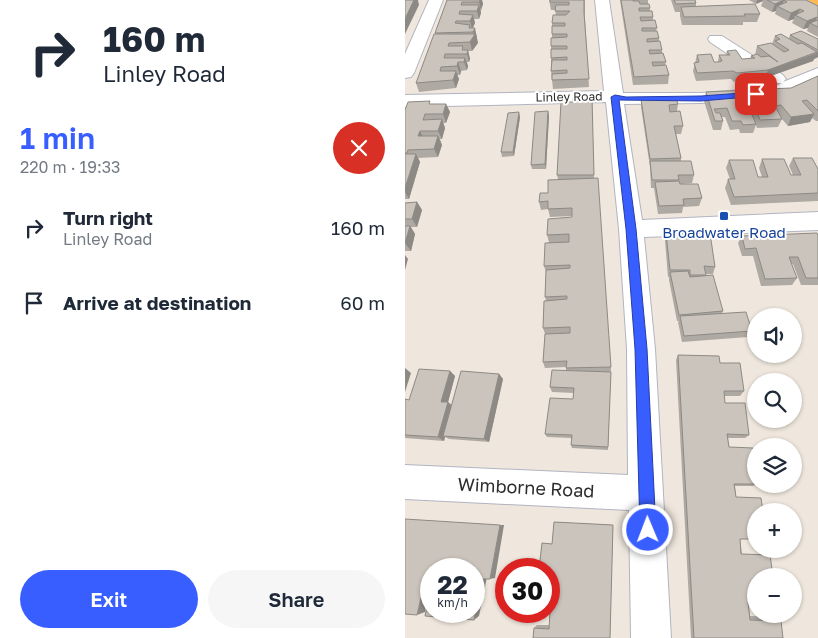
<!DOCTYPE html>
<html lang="en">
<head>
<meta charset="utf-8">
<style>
  :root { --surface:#fff; --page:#f6f6f7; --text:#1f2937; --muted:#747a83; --accent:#395eff }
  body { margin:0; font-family:"Golos Text",sans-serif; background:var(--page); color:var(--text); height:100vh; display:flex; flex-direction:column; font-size:19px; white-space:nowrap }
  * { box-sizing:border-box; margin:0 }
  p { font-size:16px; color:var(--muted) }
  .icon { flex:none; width:28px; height:28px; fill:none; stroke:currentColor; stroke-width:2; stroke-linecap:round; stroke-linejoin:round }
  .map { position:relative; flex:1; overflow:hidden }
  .side { display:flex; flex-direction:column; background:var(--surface); width:405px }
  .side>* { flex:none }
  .banner { background:#fff; color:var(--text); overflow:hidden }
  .tools { position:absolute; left:342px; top:308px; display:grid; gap:10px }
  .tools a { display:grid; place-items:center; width:55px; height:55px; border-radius:50%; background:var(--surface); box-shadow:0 1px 4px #0004; font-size:25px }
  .speed { position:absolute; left:15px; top:558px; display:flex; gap:10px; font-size:25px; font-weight:700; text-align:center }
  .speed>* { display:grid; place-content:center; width:65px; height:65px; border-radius:50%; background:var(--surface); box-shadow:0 1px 4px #0004; line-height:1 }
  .speed small { font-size:12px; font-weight:400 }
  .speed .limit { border:8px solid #d22; background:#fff; color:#111 }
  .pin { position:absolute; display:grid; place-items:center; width:42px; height:42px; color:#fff; margin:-21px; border-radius:10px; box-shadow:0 2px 8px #0006 }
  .me { position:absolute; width:55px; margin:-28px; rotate:359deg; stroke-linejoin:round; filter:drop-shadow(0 0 4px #0008) }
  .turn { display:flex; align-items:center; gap:18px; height:105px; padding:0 20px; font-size:22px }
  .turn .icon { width:65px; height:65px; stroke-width:2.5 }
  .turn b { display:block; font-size:35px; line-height:42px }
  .round { display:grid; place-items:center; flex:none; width:52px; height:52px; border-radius:26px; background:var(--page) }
  .headline { display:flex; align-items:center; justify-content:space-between; height:85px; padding:0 20px }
  h1 { font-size:30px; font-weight:600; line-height:38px; color:var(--accent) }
  .primary-button { display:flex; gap:10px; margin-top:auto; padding:10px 20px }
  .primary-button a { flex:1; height:58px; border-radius:30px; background:var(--accent); color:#fff; font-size:20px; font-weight:600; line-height:58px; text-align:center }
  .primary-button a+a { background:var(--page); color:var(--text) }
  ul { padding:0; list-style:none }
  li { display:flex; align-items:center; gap:15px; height:75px; padding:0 20px }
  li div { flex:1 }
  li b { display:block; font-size:19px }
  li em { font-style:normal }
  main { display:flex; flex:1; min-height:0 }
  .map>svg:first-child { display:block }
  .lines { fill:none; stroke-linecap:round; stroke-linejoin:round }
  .minor-casing { stroke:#b1b4c1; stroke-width:2 }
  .trunk-casing { stroke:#c8c8c8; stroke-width:2 }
  .minor { fill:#fff; fill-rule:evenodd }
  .trunk { fill:#febb55; fill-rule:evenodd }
  .wall { fill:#aea9a2 }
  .shaded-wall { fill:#8d8984 }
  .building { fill:#cac4bc; stroke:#8d8984 }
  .route { fill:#395eff; stroke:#253da6 }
  .transit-dot { fill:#1a4fb4; stroke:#fff; stroke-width:2 }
  .labels { text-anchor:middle; stroke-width:4; stroke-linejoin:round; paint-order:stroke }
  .far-street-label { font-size:12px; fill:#2c2c2c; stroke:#fff }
  .transit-label { font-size:15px; fill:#164399; stroke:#fff }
  .near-street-label { font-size:18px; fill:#2c2c2c; stroke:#fff }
</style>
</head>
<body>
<main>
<section class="side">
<div class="banner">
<div class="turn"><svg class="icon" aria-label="right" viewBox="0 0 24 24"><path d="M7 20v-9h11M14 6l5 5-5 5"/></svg><div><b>160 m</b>Linley Road</div></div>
</div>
<div class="headline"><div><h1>1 min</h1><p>220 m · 19:33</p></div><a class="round" style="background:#d93025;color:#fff"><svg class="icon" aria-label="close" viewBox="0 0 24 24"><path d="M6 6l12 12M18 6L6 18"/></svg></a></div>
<ul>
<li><svg class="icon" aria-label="right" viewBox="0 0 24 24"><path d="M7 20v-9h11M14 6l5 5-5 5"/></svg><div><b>Turn right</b><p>Linley Road</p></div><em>160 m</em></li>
<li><svg class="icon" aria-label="arrive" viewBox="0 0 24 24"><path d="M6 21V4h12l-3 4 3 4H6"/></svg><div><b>Arrive at destination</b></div><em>60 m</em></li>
</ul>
<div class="primary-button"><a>Exit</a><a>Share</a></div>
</section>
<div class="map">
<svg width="413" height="638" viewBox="0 0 413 638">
  <rect width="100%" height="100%" fill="#efe7dd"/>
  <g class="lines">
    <g class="minor-casing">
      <g id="minor">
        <polygon points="24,0 38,0 9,73 6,77 0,78 0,54"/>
        <polygon points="190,0 204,0 218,93 296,93 367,88 377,83 366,83 305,42 303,39 305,36 317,36 378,75 381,79 378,82 413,68 413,80 370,98 296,103 219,104 237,220 413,212 413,230 239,237 250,349 266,638 226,638 224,510 0,499 0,465 223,475 222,349 214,229 201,102 0,107 0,95 199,91"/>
      </g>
    </g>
    <g class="trunk-casing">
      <polygon id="trunk" points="403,0 413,0 413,6 408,5"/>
    </g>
    <use href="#minor" class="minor"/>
    <use href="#trunk" class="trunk"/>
  </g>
  <g class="wall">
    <polygon points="42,0 77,0 78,4 76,10 76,13 74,19 69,19 70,23 68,28 72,36 71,38 73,43 67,51 63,51 65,59 64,62 62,62 63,66 62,70 56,71 55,75 52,75 54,79 51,88 14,92 11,83 30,34 30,33"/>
    <polygon points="144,0 180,0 180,19 184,87 148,89 146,71 146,46 147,38 147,23 151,15 150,10 146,10"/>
    <polygon points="215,0 243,0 243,4 245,8 245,11 248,17 248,20 252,28 251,31 254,38 254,41 257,50 257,53 261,62 260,65 264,75 263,84 228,85"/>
    <polygon points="266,0 290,0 291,3 291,7 355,14 352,22 338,22 338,25 277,25 275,16 275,12 270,12"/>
    <polygon points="344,0 401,0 413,6 413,37 402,31 403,28 398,29 387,23 389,19 383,21 370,14 371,11 367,12 356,6 358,1 351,4"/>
    <polygon points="385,35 413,39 413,57 409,59 408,61 360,78 329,82 326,79 291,81 288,71 292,55 309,62 313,62 314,55 321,55 322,51 337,59 345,59 346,56 350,55 352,46 367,44 370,36 384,38"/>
    <polygon points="413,76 413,121 411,121 407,118 405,122 383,126 376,118 377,119 373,127 352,128 351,125 348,133 335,133 334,129 325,130 320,117 317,117 318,121 316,130 308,130 299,101 301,92 386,88"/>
    <polygon points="187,98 189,178 206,367 203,450 167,448 166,445 166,438 142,437 140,434 168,399 169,393 147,392 145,387 161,370 161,367 140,368 138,362 140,334 138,328 141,300 140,297 141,272 139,266 144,242 142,235 167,217 167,216 145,217 143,209 136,210 134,202 143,193 153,179 152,175 168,102"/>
    <polygon points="236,99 273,104 272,111 278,126 276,134 271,134 276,158 276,161 289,175 287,183 275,184 297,198 294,206 278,207 277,213 253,214 249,188 246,188 245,167 236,107"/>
    <polygon points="26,104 41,104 45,112 41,123 38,123 40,128 37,139 35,139 37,145 33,157 13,158 15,162 4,199 0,199 0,110"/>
    <polygon points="143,111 144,116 141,169 127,169 126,165"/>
    <polygon points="115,117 109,156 97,157 96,152"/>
    <polygon points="388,158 413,169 413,201 326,205 320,188 323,179 325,179 321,168 324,160 353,177 357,177 354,168 357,159 386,175 388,175 384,166"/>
    <polygon points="12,202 17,210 12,227 6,227 10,234 6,251 0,251 0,203"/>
    <polygon points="261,233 310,267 308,274 300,274 300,276 318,311 317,313 347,331 343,337 277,342 273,322 274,321 272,321 264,280 264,277 263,277 260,241"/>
    <polygon points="337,236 413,236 413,285 396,285 388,264 387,264 392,278 387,285 356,286 348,256 337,256 333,243"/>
    <polygon points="273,355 315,363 339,391 335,396 319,396 320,403 344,435 340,438 323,438 324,447 353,484 348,486 330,486 335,539 345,616 369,617 376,621 378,638 286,638 271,360"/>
    <polygon points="45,371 50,376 43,402 47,405 94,374 98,379 84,442 44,439 40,437 39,441 0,438 0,399 4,400"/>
    <polygon points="149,522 208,525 205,638 128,638 129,628 132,625 144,625 145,612 138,611 144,611 144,569 134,569 137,543 147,544"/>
  </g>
  <g class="shaded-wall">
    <polygon points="8,0 13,0 14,5 0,34 0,19"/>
    <polygon points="75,0 77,0 78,4 76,10 74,2"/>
    <polygon points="352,0 358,0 358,1 351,4"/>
    <polygon points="379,0 376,8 372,6 371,11 367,12 370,4"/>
    <polygon points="74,5 76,13 74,19 72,11"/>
    <polygon points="395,9 392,16 390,15 389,19 383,21 386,13"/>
    <polygon points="68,15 70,23 67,29 65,21"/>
    <polygon points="412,17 409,25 405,23 403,28 398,29 402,21"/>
    <polygon points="70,28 73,43 67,51 65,42 69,36 68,32"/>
    <polygon points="63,50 65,59 64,62 62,54"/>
    <polygon points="413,50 413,57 409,59 408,61 360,78 363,70 412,53"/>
    <polygon points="60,58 63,66 62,70 59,62"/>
    <polygon points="53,62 56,71 55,75 52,66"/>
    <polygon points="51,71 54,79 51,88 48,80"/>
    <polygon points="41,104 45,112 41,123 38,114"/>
    <polygon points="143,111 144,116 141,169 140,164"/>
    <polygon points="114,112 115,117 109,156 108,152"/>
    <polygon points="409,114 405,122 383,126 386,117"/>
    <polygon points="37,119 40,128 37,139 33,131"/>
    <polygon points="15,131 19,140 13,136"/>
    <polygon points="33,136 37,145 33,157 29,149"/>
    <polygon points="11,154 15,162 4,199 0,192 0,188"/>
    <polygon points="12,202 17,210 12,227 7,219"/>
    <polygon points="5,226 10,234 6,251 0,243"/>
    <polygon points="0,255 3,259 0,270"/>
    <polygon points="0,368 6,373 0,392"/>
    <polygon points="45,371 50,376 42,406 36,402"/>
    <polygon points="94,374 98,379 84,442 79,439"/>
    <polygon points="43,402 48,407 38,436 40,437 39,441 33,437"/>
    <polygon points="95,525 99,525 90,578 85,579"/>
    <polygon points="26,571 26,585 20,612 12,615 22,572"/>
    <polygon points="82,577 74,616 69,620 77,579"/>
  </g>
  <g class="building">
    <polygon points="0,0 9,0 0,19"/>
    <polygon points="42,0 75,0 74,2 57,2 56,5 74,5 72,11 55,11 54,14 68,15 65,21 51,21 50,23 65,25 64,28 70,28 68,32 30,33"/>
    <polygon points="145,0 179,0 179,13 184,79 147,80 147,74 162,73 162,70 146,71 147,60 162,60 162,57 146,58 146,49 162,49 162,46 146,46 146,38 162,37 162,34 147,34 147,26 160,26 160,23 147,23 148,15 161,15 165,11 150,11 151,5 164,5 164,2 145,2"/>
    <polygon points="216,0 228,0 228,1 234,1 235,4 244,4 245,8 234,8 234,11 247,11 248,17 235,17 236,21 250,20 252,28 237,28 237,31 252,31 254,38 242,39 242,42 255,41 257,50 244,50 245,54 258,53 261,62 247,62 248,66 261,65 264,75 229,77"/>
    <polygon points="269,0 290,0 291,3 271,4"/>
    <polygon points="362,0 401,0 413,6 413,18 412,17 402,21 390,15 399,11 395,9 386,13 372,6 382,2 379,0 370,4"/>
    <polygon points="350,4 355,14 339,14 340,16 279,17 276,7"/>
    <polygon points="413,20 413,27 405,23"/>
    <polygon points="396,31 413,39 413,50 385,35"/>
    <polygon points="29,34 70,34 65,42 44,43 43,46 58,46 57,50 63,50 62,54 40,54 39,58 60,58 59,62 53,62 52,66 36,67 35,71 51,71 48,80 11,83"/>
    <polygon points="376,34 393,44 397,43 412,52 363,70 332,73 328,71 292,73 289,63 294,62 292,55 306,54 309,62 313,62 317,61 314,55 325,55 322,51 331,50 337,59 350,58 346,56 352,54 356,57 364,56 373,62 352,46 366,43 379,52 384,50 370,41 375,39 370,36"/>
    <polygon points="413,76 413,111 402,100 397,101 409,114 386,117 376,105 370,106 377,119 355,120 350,107 344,108 351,124 338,125 336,121 327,121 322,108 309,109 311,113 315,113 318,121 310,121 301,92 386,88"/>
    <polygon points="168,98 187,98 189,175 152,175 156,102 168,102"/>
    <polygon points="271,98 273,104 264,105 265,112 275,111 278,126 269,126 276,158 245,159 236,99"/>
    <polygon points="25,101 24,104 41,104 38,114 20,114 18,120 37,119 33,131 15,131 13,136 33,136 29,149 3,150 2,153 0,153 0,110 3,102"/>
    <polygon points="143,111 140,164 126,165 130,112"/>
    <polygon points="114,112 108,152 96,152 103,113"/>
    <polygon points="0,154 11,154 0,188"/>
    <polygon points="388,158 407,158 413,169 413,193 329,197 323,179 330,179 324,160 348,160 353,177 363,177 357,159 379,159 386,175 396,175"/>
    <polygon points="245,161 286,161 289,175 273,175 274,180 247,180"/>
    <polygon points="193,178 206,367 161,368 162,361 138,362 140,334 165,333 165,327 138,328 139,301 162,299 162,296 140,297 141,270 165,268 165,265 139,266 140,243 164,242 164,234 142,235 143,219 167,217 167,208 143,209 143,201 134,202 135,193 143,193 143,180"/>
    <polygon points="274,181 275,184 293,184 297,198 278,199 279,205 254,206 250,182"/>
    <polygon points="12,202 7,219 0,219 0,203"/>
    <polygon points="0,226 5,226 0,243"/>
    <polygon points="261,233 305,233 310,267 299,266 301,275 285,275 285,270 265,270"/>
    <polygon points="412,233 413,236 413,278 401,278 393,257 384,257 392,278 360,279 351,248 340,249 337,236"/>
    <polygon points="283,271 285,277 308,275 318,311 274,315 265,272"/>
    <polygon points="341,312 347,331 279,336 275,316"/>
    <polygon points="273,355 314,356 315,363 335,363 339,391 319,391 320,403 340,403 344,435 322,434 324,447 348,448 351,470 351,484 353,484 329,484 331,497 356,498 358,511 351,511 351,539 335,539 336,554 365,555 368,576 351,576 351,603 343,602 345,620 376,621 378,638 289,638"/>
    <polygon points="14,369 45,371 36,402 43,402 33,437 0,435 0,399 4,400"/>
    <polygon points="147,370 206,372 203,447 166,445 167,435 140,434 145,398 168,399 169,388 145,387"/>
    <polygon points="56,371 94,374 79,439 38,436"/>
    <polygon points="0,519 95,525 85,579 77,579 69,620 20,616 26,590 26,611 69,611 69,569 26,569 26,572 22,572 12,615 0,614"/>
    <polygon points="149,522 208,525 205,638 128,638 129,628 144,629 145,612 138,611 144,611 144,569 134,569 137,543 147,544"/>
  </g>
  <polygon class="route" points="351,92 354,93 354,96 296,101 214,100 231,229 242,349 251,530 248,535 243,537 238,535 235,530 230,349 221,229 206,97 210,95 221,97 296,96"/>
  <rect class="transit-dot" x="314" y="211" width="10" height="10" rx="2.5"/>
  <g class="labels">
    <g class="far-street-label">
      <text transform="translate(164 97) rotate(-1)" y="4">Linley Road</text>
    </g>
    <g class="transit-label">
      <text x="319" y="238">Broadwater Road</text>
    </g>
    <g class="near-street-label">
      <text transform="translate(121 488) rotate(3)" y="6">Wimborne Road</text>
    </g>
  </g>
</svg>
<div class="tools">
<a><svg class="icon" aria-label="sound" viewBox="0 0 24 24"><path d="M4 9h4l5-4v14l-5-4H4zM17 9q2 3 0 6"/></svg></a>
<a><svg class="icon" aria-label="search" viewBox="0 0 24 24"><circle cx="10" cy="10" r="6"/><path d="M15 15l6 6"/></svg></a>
<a><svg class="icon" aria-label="layers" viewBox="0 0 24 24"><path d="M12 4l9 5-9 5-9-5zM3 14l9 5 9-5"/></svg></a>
<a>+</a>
<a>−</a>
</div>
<div class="speed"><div>22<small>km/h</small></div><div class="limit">30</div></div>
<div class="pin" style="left:351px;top:94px;background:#d93025"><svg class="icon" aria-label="arrive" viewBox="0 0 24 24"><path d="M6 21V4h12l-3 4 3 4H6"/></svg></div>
<svg class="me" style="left:243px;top:530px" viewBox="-20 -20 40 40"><circle r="17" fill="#395eff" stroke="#fff" stroke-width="3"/><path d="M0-11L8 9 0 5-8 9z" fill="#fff"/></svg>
</div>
</main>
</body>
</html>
